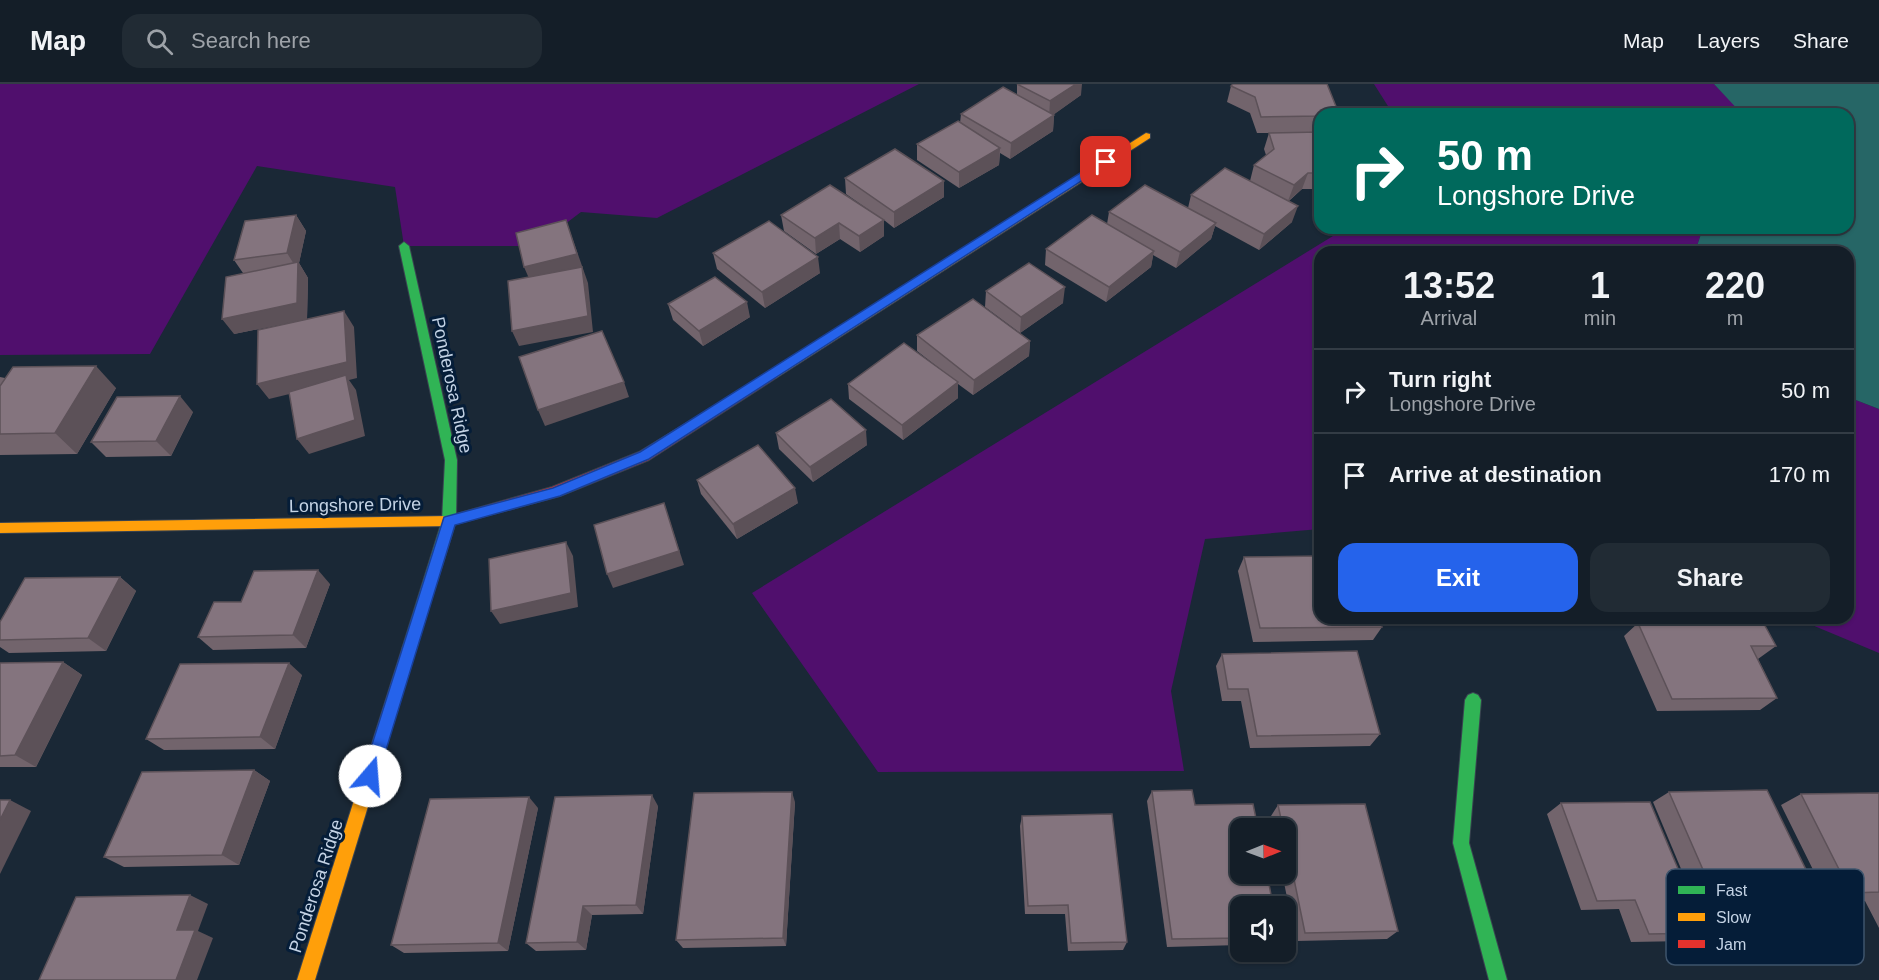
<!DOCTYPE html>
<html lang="en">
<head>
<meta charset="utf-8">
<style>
  :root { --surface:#141e28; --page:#212b34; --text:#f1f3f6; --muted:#9da2a8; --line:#333c45; --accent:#2563eb }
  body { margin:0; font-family:Helvetica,sans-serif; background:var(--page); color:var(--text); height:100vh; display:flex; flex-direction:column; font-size:22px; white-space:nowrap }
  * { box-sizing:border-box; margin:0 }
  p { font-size:20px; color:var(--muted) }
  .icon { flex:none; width:33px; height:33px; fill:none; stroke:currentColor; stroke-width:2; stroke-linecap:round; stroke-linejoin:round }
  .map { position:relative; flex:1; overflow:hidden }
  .sheet { position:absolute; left:1314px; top:162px; width:540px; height:378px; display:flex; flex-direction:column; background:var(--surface); border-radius:18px; box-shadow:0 2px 4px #0004,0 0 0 2px var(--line) }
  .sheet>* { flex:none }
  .hud { position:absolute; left:1314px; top:24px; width:540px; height:126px; border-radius:18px; box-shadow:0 2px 4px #0004,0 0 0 2px var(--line); background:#00695c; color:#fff; overflow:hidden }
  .needle { width:39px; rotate:89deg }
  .buttons { position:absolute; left:1230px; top:734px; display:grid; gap:12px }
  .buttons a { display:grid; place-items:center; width:66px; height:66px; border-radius:12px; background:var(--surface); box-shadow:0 2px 4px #0004,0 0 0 2px var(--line); font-size:30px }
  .pin { position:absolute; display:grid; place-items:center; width:51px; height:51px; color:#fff; margin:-26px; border-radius:12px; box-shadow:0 3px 9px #0006 }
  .me { position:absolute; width:66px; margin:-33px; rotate:18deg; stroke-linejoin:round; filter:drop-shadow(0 0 4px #0008) }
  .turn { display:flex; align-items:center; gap:21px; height:126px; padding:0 24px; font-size:27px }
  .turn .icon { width:78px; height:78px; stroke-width:2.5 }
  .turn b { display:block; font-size:42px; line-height:51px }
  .eta { display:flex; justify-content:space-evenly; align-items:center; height:102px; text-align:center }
  .eta b { font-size:36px; font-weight:700; line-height:42px }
  .action { display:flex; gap:12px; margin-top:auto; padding:12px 24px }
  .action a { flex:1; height:69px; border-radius:18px; background:var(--accent); color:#fff; font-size:24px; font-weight:700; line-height:69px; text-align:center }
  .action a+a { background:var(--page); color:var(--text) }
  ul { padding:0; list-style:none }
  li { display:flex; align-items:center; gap:18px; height:84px; padding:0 24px; border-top:2px solid var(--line) }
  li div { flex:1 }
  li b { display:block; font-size:22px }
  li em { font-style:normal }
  header { display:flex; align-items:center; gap:36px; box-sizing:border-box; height:84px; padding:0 30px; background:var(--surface); border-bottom:2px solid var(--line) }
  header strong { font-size:28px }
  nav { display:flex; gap:33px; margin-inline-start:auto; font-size:21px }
  .search { width:420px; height:54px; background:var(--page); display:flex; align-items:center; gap:15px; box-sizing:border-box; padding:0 21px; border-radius:18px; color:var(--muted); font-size:22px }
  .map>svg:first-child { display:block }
  .green { fill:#500f6d }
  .water { fill:#266666 }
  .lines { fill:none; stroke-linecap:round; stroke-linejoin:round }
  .fast-casing { stroke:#3a4451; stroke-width:2 }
  .slow-casing { stroke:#3a4451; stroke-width:2 }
  .jam-casing { stroke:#3a4451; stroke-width:2 }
  .fast { fill:#30b455; fill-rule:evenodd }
  .slow { fill:#ff9f0a; fill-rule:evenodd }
  .jam { fill:#e5322d; fill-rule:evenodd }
  .wall { fill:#72646c }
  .shaded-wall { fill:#5c5158 }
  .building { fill:#84747e; stroke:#5c5158; stroke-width:1.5 }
  .route { fill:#2563eb; stroke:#184099; stroke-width:1.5 }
  .labels { text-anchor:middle; stroke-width:6; stroke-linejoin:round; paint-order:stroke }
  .street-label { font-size:18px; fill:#c4d3e5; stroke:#051d38 }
  .key { fill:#051d38; stroke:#3e546c; stroke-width:1.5 }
  .key-label { font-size:16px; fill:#c4d3e5 }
</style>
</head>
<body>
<header>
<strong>Map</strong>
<div class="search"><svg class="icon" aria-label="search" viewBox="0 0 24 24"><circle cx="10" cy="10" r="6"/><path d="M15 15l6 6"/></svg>Search here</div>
<nav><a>Map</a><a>Layers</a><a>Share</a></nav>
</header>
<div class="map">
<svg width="1879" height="896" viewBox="0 0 1879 896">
  <rect width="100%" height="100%" fill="#1a2836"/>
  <g class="green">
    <polygon points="0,0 919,0 657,134 581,128 536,162 404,162 395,103 257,82 150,270 0,271"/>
    <polygon points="1374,0 1714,0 1743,29 1393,30"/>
    <polygon points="1346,144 1703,144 1695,168 1320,168 1320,445 1205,455 1171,607 1184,687 878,688 752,509"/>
    <polygon points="1848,313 1879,325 1879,569 1800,536 1789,534 1848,534"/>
  </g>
  <polygon class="water" points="1714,0 1879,0 1879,325 1848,313 1848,168 1695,168 1703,144 1848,144 1848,30 1742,30"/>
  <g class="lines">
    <g class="fast-casing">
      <g id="fast">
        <polygon points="404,158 409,162 457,376 456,437 416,565 414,570 409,571 404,570 402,565 442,437 445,376 399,162"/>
        <polygon points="1473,609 1478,611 1481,616 1469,759 1507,896 1489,896 1453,759 1465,616 1468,611"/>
      </g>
    </g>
    <g class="slow-casing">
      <g id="slow">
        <polygon points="1146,49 1150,50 1150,54 776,294 768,294 766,291 768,288"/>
        <polygon points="449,432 454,433 456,437 454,441 449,442 0,449 0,439"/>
        <polygon points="409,559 414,560 416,565 315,896 297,896 402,565 404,560"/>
      </g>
    </g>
    <g class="jam-casing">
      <polygon id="jam" points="772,287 776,288 778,291 776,294 649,376 560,412 449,442 444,441 442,437 444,433 449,432 552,403 639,368"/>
    </g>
    <use href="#fast" class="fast"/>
    <use href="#slow" class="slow"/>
    <use href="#jam" class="jam"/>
  </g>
  <g class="wall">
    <polygon points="1017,0 1081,11 1054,30 1053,47 1010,75 1000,69 999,81 959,104 917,76 917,60 960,39 961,30 1017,10"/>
    <polygon points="1231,2 1320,30 1320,105 1302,105 1289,117 1292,138 1259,166 1215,142 1211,155 1176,184 1153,171 1151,183 1106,218 1045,181 1046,165 1107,140 1109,128 1188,124 1191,111 1250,97 1254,81 1266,71 1264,65 1269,49 1257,49 1250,29 1227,18"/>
    <polygon points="845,94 944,97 944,113 894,144 884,136 884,152 860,168 840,155 816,170 784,147 781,131 876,131 846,110"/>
    <polygon points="296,131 306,147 299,179 308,194 307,235 234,250 243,189 234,176"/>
    <polygon points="713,169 820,189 765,224 717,185"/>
    <polygon points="986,207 1063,219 1020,249 985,223"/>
    <polygon points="668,220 750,233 703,262 673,236"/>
    <polygon points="917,251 1030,257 1029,272 973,311 958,300 958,314 903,356 849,315 848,300 944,288 917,267"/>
    <polygon points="0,293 5,294 116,304 77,370 0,371"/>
    <polygon points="193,328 171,372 106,373 91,358"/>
    <polygon points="776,349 867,361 813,398 779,365"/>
    <polygon points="697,396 798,419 737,455 701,410"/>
    <polygon points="1244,473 1382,543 1373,556 1253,558 1238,487"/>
    <polygon points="120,493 136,507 106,567 9,569 0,563 0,538"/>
    <polygon points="330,500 306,564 213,566 198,553 241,518"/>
    <polygon points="1638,539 1776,562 1758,575 1777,614 1760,626 1657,627 1624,552"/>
    <polygon points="1222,570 1380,650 1370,662 1250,664 1241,617 1222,617 1216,582"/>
    <polygon points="63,578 82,591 36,683 0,683 0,579"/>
    <polygon points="302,591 275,665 164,666 146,655"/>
    <polygon points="254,686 270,697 239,781 124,783 104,773"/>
    <polygon points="1152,707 1195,721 1240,822 1240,861 1167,863 1147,717"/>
    <polygon points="1669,708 1838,851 1816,859 1713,861 1653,718"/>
    <polygon points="1879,709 1879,844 1865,817 1829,818 1781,721 1801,710"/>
    <polygon points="795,718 786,862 683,864 676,856"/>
    <polygon points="1561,719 1705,849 1686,857 1631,858 1619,825 1581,826 1547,730"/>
    <polygon points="1278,721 1398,847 1387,855 1296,857 1282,789 1286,789 1286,744 1273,744 1271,732"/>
    <polygon points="658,722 643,830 592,831 586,866 536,867 526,859"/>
    <polygon points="538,724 508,867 404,869 391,861"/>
    <polygon points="1022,732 1127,858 1123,866 1068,867 1065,830 1025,830 1020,742"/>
  </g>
  <g class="shaded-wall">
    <polygon points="1076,0 1082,0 1081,11 1049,34 1050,17"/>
    <polygon points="1054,31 1053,47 1010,75 1011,59"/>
    <polygon points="1000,64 999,81 959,104 959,88"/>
    <polygon points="1308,89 1302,105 1288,117 1294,101"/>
    <polygon points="944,97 944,113 894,144 894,128"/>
    <polygon points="1298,122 1292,138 1259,166 1264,150"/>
    <polygon points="296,131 306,147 299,179 308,194 307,235 234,250 222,235 297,185 287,169"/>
    <polygon points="566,136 588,199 593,248 519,262 512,247 531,199 524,183"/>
    <polygon points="884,136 884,152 860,168 859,152"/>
    <polygon points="839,139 840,155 816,170 815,154"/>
    <polygon points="1216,139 1211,155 1176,184 1180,168"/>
    <polygon points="1154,167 1151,183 1106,218 1109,203"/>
    <polygon points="818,173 820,189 765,224 762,208"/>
    <polygon points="1065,203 1063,219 1020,249 1021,233"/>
    <polygon points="747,218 750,233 703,262 699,247"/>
    <polygon points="344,227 354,243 357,294 349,296 356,306 365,352 309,370 297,355 347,296 269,315 257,300"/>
    <polygon points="1030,257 1029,272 973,311 974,296"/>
    <polygon points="96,282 116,304 77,370 55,349"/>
    <polygon points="624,298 629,313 545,342 538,326"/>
    <polygon points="958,298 958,314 903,356 902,341"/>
    <polygon points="180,312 193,328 171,372 156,357"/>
    <polygon points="866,346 867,361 813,398 810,383"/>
    <polygon points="795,404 798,419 737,455 733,440"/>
    <polygon points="664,419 684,481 613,504 607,490"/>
    <polygon points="566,458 573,472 578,523 500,540 491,527"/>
    <polygon points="318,486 330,500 306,564 293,551"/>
    <polygon points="120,493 136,507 106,567 88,554"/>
    <polygon points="63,578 82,591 36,683 15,671"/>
    <polygon points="289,579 302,591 275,665 260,653"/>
    <polygon points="254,686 270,697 239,781 222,771"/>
    <polygon points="792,708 795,718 786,862 783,854"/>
    <polygon points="652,711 658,722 643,830 636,821"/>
    <polygon points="529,713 538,724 508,867 498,859"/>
    <polygon points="10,716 31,727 0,790 0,736"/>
    <polygon points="190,811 208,820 198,847 213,854 197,896 176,896 177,846"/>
    <polygon points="583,822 592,831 586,866 577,858"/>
  </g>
  <g class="building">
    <polygon points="1017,0 1076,0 1050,17"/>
    <polygon points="1233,0 1327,0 1339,30 1320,30 1320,32 1261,33 1255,13 1231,2"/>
    <polygon points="1003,3 1054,31 1011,59 961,30"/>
    <polygon points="958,37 1000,64 959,88 917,60"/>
    <polygon points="1320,48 1320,89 1308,89 1294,101 1254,81 1274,65 1269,49"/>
    <polygon points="895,65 944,97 894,128 845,94"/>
    <polygon points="1225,84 1298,122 1264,150 1191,111"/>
    <polygon points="830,101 884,136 859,152 839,139 815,154 781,131"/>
    <polygon points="1145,101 1216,139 1180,168 1109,128"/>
    <polygon points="296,131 287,169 234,176 245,137"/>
    <polygon points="1092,131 1154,167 1109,203 1046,165"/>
    <polygon points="566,136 577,170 524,183 516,149"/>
    <polygon points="769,137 818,173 762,208 713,169"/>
    <polygon points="298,178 297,219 222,235 226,193"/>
    <polygon points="1029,179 1065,203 1021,233 986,207"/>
    <polygon points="582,183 588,232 512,247 508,197"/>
    <polygon points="715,193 747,218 699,247 668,220"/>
    <polygon points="973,215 1030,257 974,296 917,251"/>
    <polygon points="344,227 347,278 257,300 258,246"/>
    <polygon points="602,247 624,298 538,326 519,273"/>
    <polygon points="904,259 958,298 902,341 848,300"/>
    <polygon points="96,282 55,349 0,350 0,302 13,283"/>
    <polygon points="346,291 355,336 297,355 289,308"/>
    <polygon points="180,312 156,357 91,358 117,313"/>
    <polygon points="831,315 866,346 810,383 776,349"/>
    <polygon points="758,361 795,404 733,440 697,396"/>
    <polygon points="664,419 679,467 607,490 594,441"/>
    <polygon points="566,458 571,509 491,527 489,475"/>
    <polygon points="1320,472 1320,534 1380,534 1382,543 1260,544 1244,473"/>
    <polygon points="318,486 293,551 198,553 214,518 241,518 254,487"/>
    <polygon points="120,493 88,554 0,556 0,538 25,494"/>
    <polygon points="1763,538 1776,562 1751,562 1777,614 1672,615 1638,539"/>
    <polygon points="1357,567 1380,650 1257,652 1248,605 1228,605 1222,570"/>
    <polygon points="63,578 15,671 0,672 0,579"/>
    <polygon points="289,579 260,653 146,655 180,580"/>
    <polygon points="254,686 222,771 104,773 142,688"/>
    <polygon points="1192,706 1195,721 1253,720 1258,744 1240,744 1240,789 1267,789 1273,822 1240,822 1240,854 1172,855 1152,707"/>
    <polygon points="1767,706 1838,851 1732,852 1669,708"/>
    <polygon points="792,708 783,854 676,856 694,709"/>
    <polygon points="1879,709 1879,808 1851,809 1801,710"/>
    <polygon points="652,711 636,821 583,822 577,858 526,859 555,713"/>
    <polygon points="529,713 498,859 391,861 430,715"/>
    <polygon points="0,716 10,716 0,736"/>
    <polygon points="1650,718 1705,849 1649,850 1635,816 1597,817 1561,719"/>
    <polygon points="1365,720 1398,847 1305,849 1286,756 1286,744 1283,744 1278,721"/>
    <polygon points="1112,730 1127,858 1071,859 1068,821 1028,822 1022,732"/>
    <polygon points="190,811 177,846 195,846 176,896 39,896 76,813"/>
  </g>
  <polygon class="route" points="1102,75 1111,78 649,375 560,412 455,441 378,692 376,697 370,700 364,697 362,692 444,433 553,404 640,368"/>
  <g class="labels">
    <g class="street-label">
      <text transform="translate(452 301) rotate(78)" y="6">Ponderosa Ridge</text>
      <text transform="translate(355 421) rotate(-1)" y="6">Longshore Drive</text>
      <text transform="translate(316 802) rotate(-72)" y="6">Ponderosa Ridge</text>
    </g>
  </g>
  <rect x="1666" y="785" width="198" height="96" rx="9" class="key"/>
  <rect x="1678" y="802" width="27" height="8" fill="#30b455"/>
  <rect x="1678" y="829" width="27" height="8" fill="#ff9f0a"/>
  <rect x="1678" y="856" width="27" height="8" fill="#e5322d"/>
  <g class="key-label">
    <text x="1716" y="812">Fast</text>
    <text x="1716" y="839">Slow</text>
    <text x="1716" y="866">Jam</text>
  </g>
</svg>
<div class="buttons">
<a><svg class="needle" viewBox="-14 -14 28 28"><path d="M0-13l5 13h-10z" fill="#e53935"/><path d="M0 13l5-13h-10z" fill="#9da2a8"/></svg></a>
<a><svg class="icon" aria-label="sound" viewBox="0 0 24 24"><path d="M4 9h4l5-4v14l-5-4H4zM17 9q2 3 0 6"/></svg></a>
</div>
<div class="pin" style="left:1106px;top:78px;background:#d93025"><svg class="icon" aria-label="arrive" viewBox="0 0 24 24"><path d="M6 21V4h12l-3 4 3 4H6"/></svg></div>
<svg class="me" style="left:370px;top:692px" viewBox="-20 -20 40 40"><circle r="19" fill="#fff"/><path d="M0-13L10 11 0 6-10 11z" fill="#2563eb"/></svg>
<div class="hud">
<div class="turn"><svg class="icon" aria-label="right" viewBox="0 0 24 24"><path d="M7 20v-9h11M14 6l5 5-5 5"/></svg><div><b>50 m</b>Longshore Drive</div></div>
</div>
<section class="sheet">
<div class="eta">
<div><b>13:52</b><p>Arrival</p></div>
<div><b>1</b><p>min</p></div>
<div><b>220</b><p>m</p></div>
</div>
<ul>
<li><svg class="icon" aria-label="right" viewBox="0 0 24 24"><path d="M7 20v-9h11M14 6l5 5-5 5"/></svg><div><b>Turn right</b><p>Longshore Drive</p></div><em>50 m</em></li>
<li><svg class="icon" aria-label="arrive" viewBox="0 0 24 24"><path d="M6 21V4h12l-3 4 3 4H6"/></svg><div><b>Arrive at destination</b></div><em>170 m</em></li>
</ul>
<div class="action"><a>Exit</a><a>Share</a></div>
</section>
</div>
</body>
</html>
